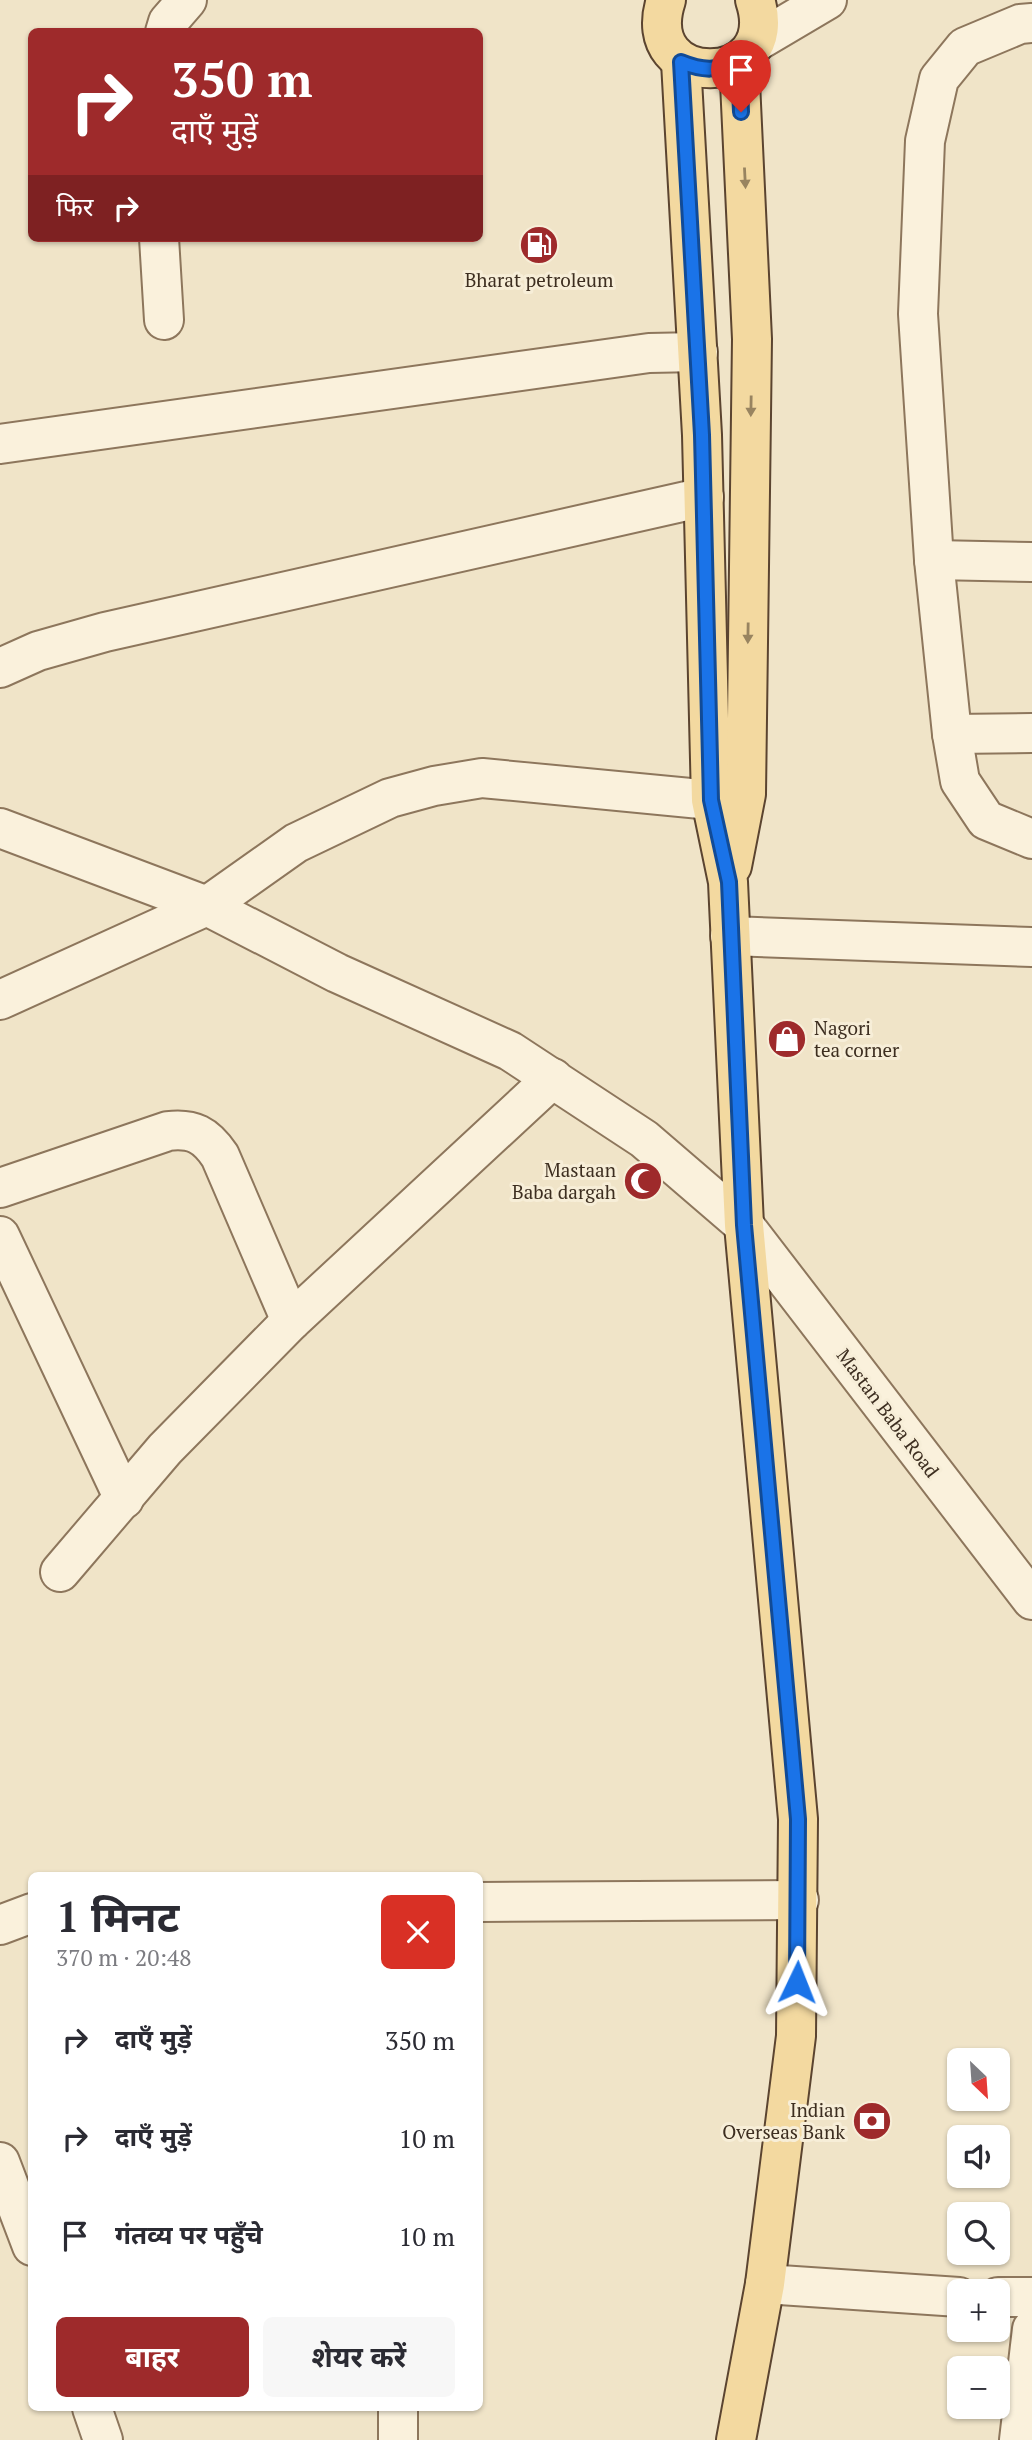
<!DOCTYPE html>
<html lang="hi">
<head>
<meta charset="utf-8">
<style>
  :root { --surface:#fff; --page:#f7f7f7; --text:#2b2b33; --muted:#7c7c81; --accent:#9e2a2b }
  body { margin:0; font-family:"PT Serif","Noto Sans Devanagari",serif; background:var(--page); color:var(--text); height:100vh; display:flex; flex-direction:column; font-size:26px; white-space:nowrap }
  * { box-sizing:border-box; margin:0 }
  p { font-size:23px; color:var(--muted) }
  .icon { flex:none; width:38px; height:38px; fill:none; stroke:currentColor; stroke-width:2; stroke-linecap:round; stroke-linejoin:round }
  .map { position:relative; flex:1; overflow:hidden }
  .panel { position:absolute; left:28px; top:1872px; width:455px; height:539px; display:flex; flex-direction:column; background:var(--surface); border-radius:10px; box-shadow:0 2px 5px #0004 }
  .panel>* { flex:none }
  .top-card { position:absolute; left:28px; top:28px; width:455px; height:214px; border-radius:10px; box-shadow:0 2px 5px #0004; background:#9e2a2b; color:#fff; overflow:hidden }
  .needle { width:46px; rotate:155deg }
  .fabs { position:absolute; left:947px; top:2048px; display:grid; gap:14px }
  .fabs a { display:grid; place-items:center; width:63px; height:63px; border-radius:10px; background:var(--surface); box-shadow:0 2px 5px #0004; font-size:35px }
  .pin { position:absolute; display:grid; place-items:center; width:60px; height:60px; color:#fff; margin:-72px -30px; border-radius:50% 50% 50% 0; rotate:-45deg; box-shadow:0 0 7px #0007 }
  .pin .icon { rotate:45deg }
  .me { position:absolute; width:77px; margin:-38px; rotate:2deg; stroke-linejoin:round; filter:drop-shadow(0 0 5px #0008) }
  .turn { display:flex; align-items:center; gap:24px; height:147px; padding:0 28px; font-size:32px }
  .turn .icon { width:91px; height:91px; stroke-width:2.5 }
  .turn b { display:block; font-size:49px; line-height:60px }
  .then { display:flex; align-items:center; height:66px; padding:0 28px; background:#0003; gap:14px; font-size:26px }
  .round { display:grid; place-items:center; flex:none; width:74px; height:74px; border-radius:10px; background:var(--page) }
  .summary { display:flex; align-items:center; justify-content:space-between; height:119px; padding:0 28px }
  h1 { font-size:42px; font-weight:700; line-height:52px }
  .cta { display:flex; gap:14px; margin-top:auto; padding:14px 28px }
  .cta a { flex:1; height:80px; border-radius:10px; background:var(--accent); color:#fff; font-size:28px; font-weight:700; line-height:80px; text-align:center }
  .cta a+a { background:var(--page); color:var(--text) }
  ul { padding:0; list-style:none }
  li { display:flex; align-items:center; gap:21px; height:98px; padding:0 28px }
  li div { flex:1 }
  li b { display:block; font-size:26px }
  li em { font-style:normal }
  .map>svg:first-child { display:block }
  .lines { fill:none; stroke-linecap:round; stroke-linejoin:round }
  .minor-casing { stroke:#8d765c; stroke-width:42 }
  .major-casing { stroke:#5b4430; stroke-width:42 }
  .minor { stroke:#faf1dc; stroke-width:38 }
  .major { stroke:#f3d9a0; stroke-width:38 }
  .oneway { fill:#988460 }
  .route-casing { stroke:#114b97; stroke-width:18 }
  .route { stroke:#1a73e8; stroke-width:12 }
  .labels { text-anchor:middle; stroke-width:6; stroke-linejoin:round; paint-order:stroke }
  .poi-label { font-size:19px; fill:#3d2e20; stroke:#f7eed8; text-anchor:end }
  .street-label { font-size:19px; fill:#3d2e20; stroke:#f7eed8 }
</style>
</head>
<body>
<div class="map">
<svg width="1032" height="2440" viewBox="0 0 1032 2440">
  <rect width="100%" height="100%" fill="#f0e4c8"/>
  <g class="lines">
    <g class="minor-casing">
      <g id="minor">
        <polyline points="1032,23 1020,24 965,47 939,79 925,141 918,314 934,560 952,734 960,781 986,820 1032,839"/>
        <polyline points="165,32 168,22 187,0"/>
        <polyline points="756,42 827,0"/>
        <polyline points="159,238 164,320"/>
        <polyline points="0,444 649,353 698,352"/>
        <polyline points="934,560 1032,562"/>
        <polyline points="0,668 38,651 105,632 704,497"/>
        <polyline points="952,734 1032,733"/>
        <polyline points="0,828 207,906 337,973 510,1051 644,1139 744,1225 1032,1600"/>
        <polyline points="730,936 1032,947"/>
        <polyline points="0,1000 207,906 296,843 390,798 434,786 482,778 711,800"/>
        <path d="M0 1188 168 1131C193 1128 206 1135 220 1156L291 1321"/>
        <polyline points="0,1236 124,1499"/>
        <polyline points="60,1572 165,1449 291,1321 553,1078"/>
        <polyline points="480,1902 799,1900"/>
        <polyline points="0,1925 32,1913"/>
        <polyline points="0,2162 32,2246"/>
        <polyline points="765,2284 959,2297"/>
        <polyline points="998,2297 1032,2297"/>
        <polyline points="92,2408 103,2440"/>
        <polyline points="398,2408 398,2440"/>
        <polyline points="1019,2440 1032,2329"/>
      </g>
    </g>
    <g class="major-casing">
      <g id="major">
        <path d="M666 0C636 92 785 90 755 0"/>
        <polyline points="681,62 702,435 711,800 728,882 744,1225 798,1819 796,2036 765,2284 736,2440"/>
        <polyline points="732,866 746,794 752,339 739,61"/>
      </g>
    </g>
    <use href="#minor" class="minor"/>
    <use href="#major" class="major"/>
  </g>
  <defs><path id="oneway-solid" d="M-6-.8H1V-3.2L6.5 0L1 3.2V.8H-6Z" transform="scale(1.75)"/></defs>
  <g class="oneway">
    <use href="#oneway-solid" transform="translate(745 178) rotate(87)"/>
    <use href="#oneway-solid" transform="translate(751 406) rotate(91)"/>
    <use href="#oneway-solid" transform="translate(748 633) rotate(91)"/>
  </g>
  <g class="lines">
    <g class="route-casing">
      <path id="route" d="M741 112 739 61C717 71 703 71 681 62L702 435 711 800 729 882 744 1225 798 1819 797 1982"/>
    </g>
    <use href="#route" class="route"/>
  </g>
  <defs>
    <g id="fuel-disc" transform="scale(2.0125)"><circle r="9.5" fill="#9e2a2b" stroke="#f7eed8"/><path d="M-5.5-6h7V0h2V4h1.3V-2.5L3-4.5l.8-.8L6-3V5H2.5V1h-1V6h-7ZM-4.2-4.7v3.2H.2V-4.7Z" fill="#fff"/></g>
    <g id="shop-disc" transform="scale(2.0125)"><circle r="9.5" fill="#9e2a2b" stroke="#f7eed8"/><path d="M-5-2.5h2.3a2.7 3.5 0 0 1 5.4 0H5L5.5 6h-11ZM-1.5-2.5h3a1.5 2.3 0 0 0-3 0Z" fill="#fff"/></g>
    <g id="mosque-disc" transform="scale(2.0125)"><circle r="9.5" fill="#9e2a2b" stroke="#f7eed8"/><path d="M3.5-4.9A6 6 0 1 0 3.5 4.9A5 5 0 1 1 3.5-4.9Z" fill="#fff"/></g>
    <g id="bank-disc" transform="scale(2.0125)"><circle r="9.5" fill="#9e2a2b" stroke="#f7eed8"/><path d="M-6-4H6V4H-6ZM0-2.3a2.3 2.3 0 1 0 0 4.6a2.3 2.3 0 1 0 0-4.6Z" fill="#fff"/></g>
  </defs>
  <g fill-rule="evenodd">
    <use href="#fuel-disc" x="539" y="245"/>
    <use href="#shop-disc" x="787" y="1039"/>
    <use href="#mosque-disc" x="643" y="1181"/>
    <use href="#bank-disc" x="872" y="2121"/>
  </g>
  <g class="labels">
    <g class="poi-label">
      <text x="539" y="287" text-anchor="middle">Bharat petroleum</text>
      <text x="814" y="1035" text-anchor="start">Nagori<tspan x="814" dy="22">tea corner</tspan></text>
      <text x="616" y="1177">Mastaan<tspan x="616" dy="22">Baba dargah</tspan></text>
      <text x="845" y="2117">Indian<tspan x="845" dy="22">Overseas Bank</tspan></text>
    </g>
    <g class="street-label">
      <text transform="translate(888 1413) rotate(53)" y="7">Mastan Baba Road</text>
    </g>
  </g>
</svg>
<div class="fabs">
<a><svg class="needle" viewBox="-14 -14 28 28"><path d="M0-13l5 13h-10z" fill="#e53935"/><path d="M0 13l5-13h-10z" fill="#7c7c81"/></svg></a>
<a><svg class="icon" aria-label="sound" viewBox="0 0 24 24"><path d="M4 9h4l5-4v14l-5-4H4zM17 9q2 3 0 6"/></svg></a>
<a><svg class="icon" aria-label="search" viewBox="0 0 24 24"><circle cx="10" cy="10" r="6"/><path d="M15 15l6 6"/></svg></a>
<a>+</a>
<a>−</a>
</div>
<div class="pin" style="left:741px;top:112px;background:#d93025"><svg class="icon" aria-label="arrive" viewBox="0 0 24 24"><path d="M6 21V4h12l-3 4 3 4H6"/></svg></div>
<svg class="me" style="left:797px;top:1982px" viewBox="-20 -20 40 40"><path d="M0-17L14 15 0 8-14 15z" fill="#1a73e8" stroke="#fff" stroke-width="4"/></svg>
<div class="top-card">
<div class="turn"><svg class="icon" aria-label="right" viewBox="0 0 24 24"><path d="M7 20v-9h11M14 6l5 5-5 5"/></svg><div><b>350 m</b>दाएँ मुड़ें</div></div>
<div class="then">फिर<svg class="icon" aria-label="right" viewBox="0 0 24 24"><path d="M7 20v-9h11M14 6l5 5-5 5"/></svg></div>
</div>
<section class="panel">
<div class="summary"><div><h1>1 मिनट</h1><p>370 m · 20:48</p></div><a class="round" style="background:#d93025;color:#fff"><svg class="icon" aria-label="close" viewBox="0 0 24 24"><path d="M6 6l12 12M18 6L6 18"/></svg></a></div>
<ul>
<li><svg class="icon" aria-label="right" viewBox="0 0 24 24"><path d="M7 20v-9h11M14 6l5 5-5 5"/></svg><div><b>दाएँ मुड़ें</b></div><em>350 m</em></li>
<li><svg class="icon" aria-label="right" viewBox="0 0 24 24"><path d="M7 20v-9h11M14 6l5 5-5 5"/></svg><div><b>दाएँ मुड़ें</b></div><em>10 m</em></li>
<li><svg class="icon" aria-label="arrive" viewBox="0 0 24 24"><path d="M6 21V4h12l-3 4 3 4H6"/></svg><div><b>गंतव्य पर पहुँचे</b></div><em>10 m</em></li>
</ul>
<div class="cta"><a>बाहर</a><a>शेयर करें</a></div>
</section>
</div>
</body>
</html>
